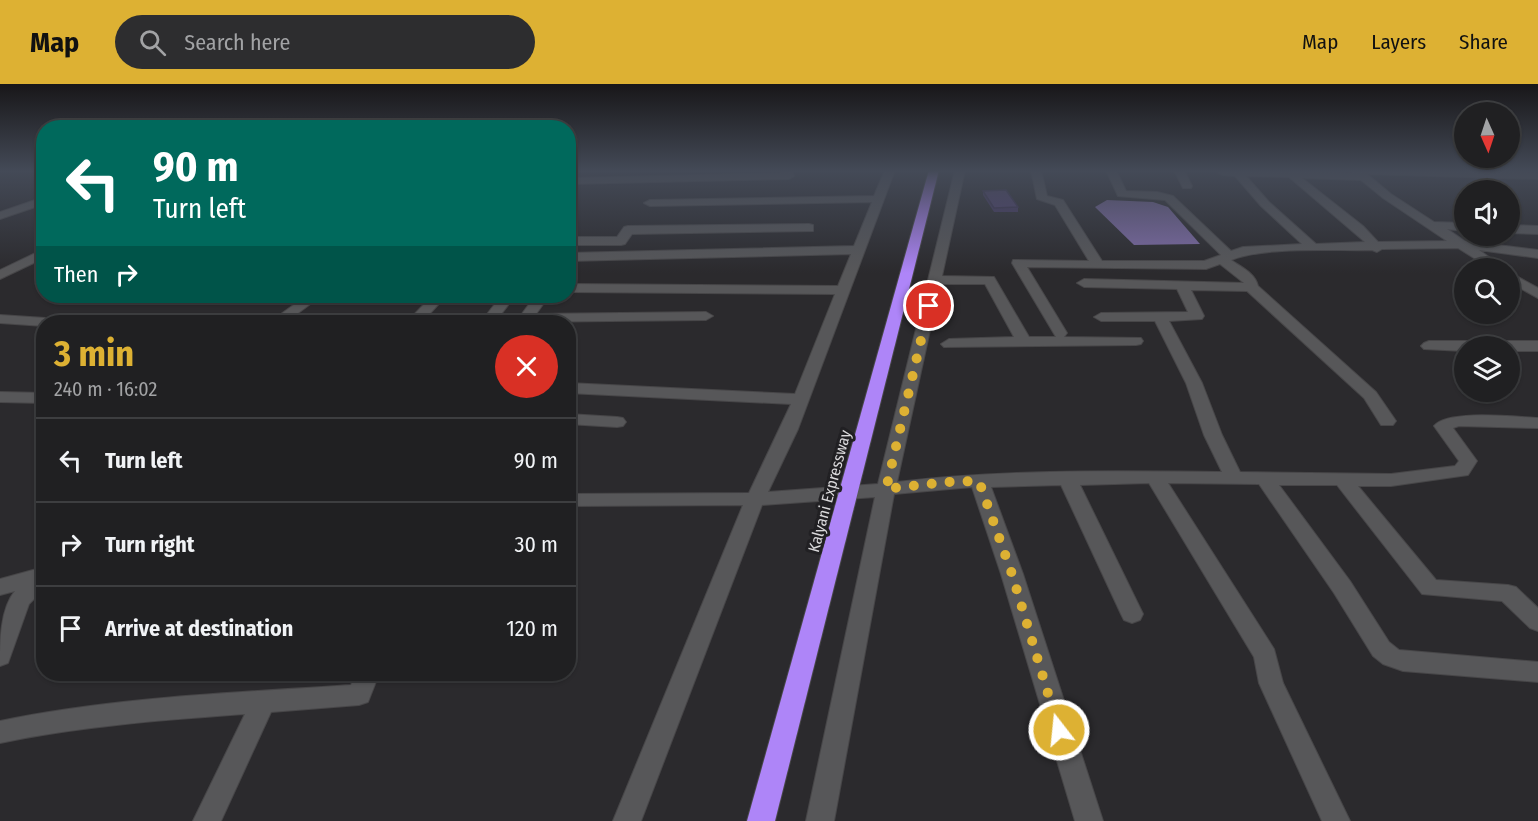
<!DOCTYPE html>
<html lang="en">
<head>
<meta charset="utf-8">
<style>
  :root { --surface:#202022; --page:#2d2d2f; --text:#f1f3f6; --muted:#a2a3a5; --line:#3d3e40; --accent:#ddb133 }
  body { margin:0; font-family:"Fira Sans Condensed",sans-serif; background:var(--page); color:var(--text); height:100vh; display:flex; flex-direction:column; font-size:22px; white-space:nowrap }
  * { box-sizing:border-box; margin:0 }
  p { font-size:20px; color:var(--muted) }
  .icon { flex:none; width:33px; height:33px; fill:none; stroke:currentColor; stroke-width:2; stroke-linecap:round; stroke-linejoin:round }
  .map { position:relative; flex:1; overflow:hidden }
  .details { position:absolute; left:36px; top:231px; width:540px; height:366px; display:flex; flex-direction:column; background:var(--surface); border-radius:24px; box-shadow:0 2px 4px #0004,0 0 0 2px var(--line) }
  .details>* { flex:none }
  .hud { position:absolute; left:36px; top:36px; width:540px; height:183px; border-radius:24px; box-shadow:0 2px 4px #0004,0 0 0 2px var(--line); background:#00695c; color:#fff; overflow:hidden }
  .needle { width:39px; rotate:177deg }
  .fabs { position:absolute; left:1454px; top:18px; display:grid; gap:12px }
  .fabs a { display:grid; place-items:center; width:66px; height:66px; border-radius:50%; background:var(--surface); box-shadow:0 2px 4px #0004,0 0 0 2px var(--line); font-size:30px }
  .pin { position:absolute; display:grid; place-items:center; width:51px; height:51px; color:#fff; margin:-26px; border:3px solid #fff; border-radius:50%; box-shadow:0 2px 6px #0007 }
  .me { position:absolute; width:66px; margin:-33px; rotate:344deg; stroke-linejoin:round; filter:drop-shadow(0 0 4px #0008) }
  .turn { display:flex; align-items:center; gap:21px; height:126px; padding:0 18px; font-size:27px }
  .turn .icon { width:78px; height:78px; stroke-width:2.5 }
  .turn b { display:block; font-size:42px; line-height:51px }
  .then { display:flex; align-items:center; height:57px; padding:0 18px; background:#0003; gap:12px; font-size:22px }
  .round { display:grid; place-items:center; flex:none; width:63px; height:63px; border-radius:32px; background:var(--page) }
  .headline { display:flex; align-items:center; justify-content:space-between; height:102px; padding:0 18px }
  h1 { font-size:36px; font-weight:700; line-height:45px; color:var(--accent) }
  ul { padding:0; list-style:none }
  li { display:flex; align-items:center; gap:18px; height:84px; padding:0 18px; border-top:2px solid var(--line) }
  li div { flex:1 }
  li b { display:block; font-size:22px }
  li em { font-style:normal }
  header { display:flex; align-items:center; gap:36px; box-sizing:border-box; height:84px; padding:0 30px; background:var(--accent); color:#111 }
  header strong { font-size:28px }
  nav { display:flex; gap:33px; margin-inline-start:auto; font-size:21px }
  .search { width:420px; height:54px; background:var(--page); display:flex; align-items:center; gap:15px; box-sizing:border-box; padding:0 21px; border-radius:33px; color:var(--muted); font-size:22px }
  .map>svg:first-child { display:block }
  .water { fill:#7f6ca7 }
  .lines { fill:none; stroke-linecap:round; stroke-linejoin:round }
  .minor-casing { stroke:#474648; stroke-width:2 }
  .highway-casing { stroke:#474648; stroke-width:2 }
  .minor { fill:#575759; fill-rule:evenodd }
  .highway { fill:#ae85f8; fill-rule:evenodd }
  .wall { fill:#473866 }
  .building { fill:#534177; stroke:#3a2e53; stroke-width:1.5 }
  .route { stroke:#ddb133; stroke-width:10; stroke-dasharray:0 18 }
  .labels { text-anchor:middle; stroke-width:6; stroke-linejoin:round; paint-order:stroke }
  .street-label { font-size:16px; fill:#dad9db; stroke:#212023 }
</style>
</head>
<body>
<header>
<strong>Map</strong>
<div class="search"><svg class="icon" aria-label="search" viewBox="0 0 24 24"><circle cx="10" cy="10" r="6"/><path d="M15 15l6 6"/></svg>Search here</div>
<nav><a>Map</a><a>Layers</a><a>Share</a></nav>
</header>
<div class="map">
<svg width="1538" height="737" viewBox="0 0 1538 737">
  <rect width="100%" height="100%" fill="#2b2a2d"/>
  <polygon class="water" points="1107,116 1153,118 1168,123 1200,160 1134,161 1095,123"/>
  <g class="lines">
    <g class="minor-casing">
      <g id="minor">
        <polygon points="781,86 791,86 794,92 789,95 568,100 568,94 782,89"/>
        <path d="M885 86H895L798 345 768 408 878 400 955 86H965L942 192 994 193 1029 253H1056L1012 179 1013 176 1089 177 1055 121 1037 115 1031 86H1041L1047 112 1063 116 1102 177H1204L1221 171 1165 116 1118 112 1106 86H1116L1126 107 1157 108 1173 112 1231 167 1243 163 1302 160 1261 122 1235 92 1223 91 1212 86 1353 89 1350 86 1538 89V95L1367 90 1391 110 1434 138 1464 139V147L1447 145 1465 157 1538 166V174L1479 166 1504 184H1490L1458 164 1382 165 1377 168 1372 166C1332 167 1267 162 1231 176 1241 183 1255 189 1258 202L1376 308 1396 337 1393 341H1381L1364 314 1247 207 1191 206 1204 232 1202 235 1169 237 1202 299 1222 351 1240 388 1391 390 1455 382 1459 377 1434 342C1448 325 1516 333 1538 334V344L1459 342 1453 344 1477 377 1468 391 1391 402H1358L1436 496 1508 501 1516 503 1538 524V547L1530 544 1502 517 1422 510 1337 401H1279L1350 497 1389 558 1399 566 1538 578V598L1403 587 1383 580 1373 572 1334 509 1259 400 1168 399 1274 565 1283 599 1350 737H1322L1259 599 1254 573 1149 399 1080 401 1143 530 1140 536 1132 539 1124 536 1121 530 1061 401 991 403 1023 490 1103 737H1075L1001 490 972 403 894 410 834 737H806L875 413 762 421 641 737H613L743 421 568 422V410L749 409 791 320 568 309V299L795 310 835 210 568 208V200L838 202 851 170 568 177V169L854 162 872 118 650 122 644 119 650 116 874 112ZM1246 92 1289 93 1365 158 1316 160 1269 118ZM1302 94 1361 96 1383 114 1447 157 1378 158 1363 142ZM1220 180 1244 199 1084 195 1077 199 1084 203 1177 205 1188 228 1101 229 1094 233 1101 237H1155L1186 299 1204 351 1222 388C1114 387 1004 385 897 398L940 200H985L1014 253 949 255 941 260 944 263 1136 261 1141 260 1143 257 1141 254 1064 253 1067 249 1027 183 1206 185Z"/>
        <polygon points="1174,86 1184,86 1192,102 1191,104 1183,104"/>
        <polygon points="44,113 44,120 0,135 0,128"/>
        <polygon points="809,140 813,141 813,147 632,150 625,160 621,161 568,161 568,153 617,153 624,143 628,142"/>
        <polygon points="1509,141 1538,142 1538,150 1509,149"/>
        <polygon points="44,165 44,174 0,195 0,186"/>
        <polygon points="1509,188 1538,204 1538,214 1509,198"/>
        <polygon points="306,212 321,212 286,238 270,238"/>
        <polygon points="432,212 446,212 422,238 407,238"/>
        <polygon points="501,212 515,212 495,238 481,238"/>
        <polygon points="535,212 549,212 536,230 706,228 713,232 706,236 516,238"/>
        <polygon points="0,231 45,234 52,238 44,238 44,242 0,239"/>
        <polygon points="1429,257 1538,257 1538,267 1509,267 1509,262 1464,262 1464,267 1424,265 1421,262 1424,259"/>
        <polygon points="0,308 44,309 44,319 0,318"/>
        <polygon points="568,330 617,333 623,334 626,338 623,342 617,343 568,340"/>
        <path d="M44 483V505L29 520 8 579 0 582C0 558 0 525 15 507L0 511V495Z"/>
        <path d="M355 590H379L368 618 359 621 271 628 221 737H193L245 630C163 636 80 642 0 659V637C115 613 234 609 351 601Z"/>
      </g>
    </g>
    <g class="highway-casing">
      <polygon id="highway" points="929,86 939,86 775,737 747,737"/>
    </g>
    <use href="#minor" class="minor"/>
    <use href="#highway" class="highway"/>
  </g>
  <polygon class="wall" points="983,107 1018,123 1018,128 994,128 983,111"/>
  <polygon class="building" points="1006,106 1018,123 994,124 983,107"/>
  <linearGradient id="sky" x2="0" y2="1"><stop stop-color="#181719"/><stop offset="0.46" stop-color="#444a57"/><stop offset="1" stop-color="#444a57" stop-opacity="0"/></linearGradient>
  <rect width="1538" height="189" fill="url(#sky)"/>
  <g class="lines">
    <polyline class="route" points="929,222 886,405 946,398 979,397 1012,490 1059,646"/>
  </g>
  <g class="labels">
    <g class="street-label">
      <text transform="translate(829 407) rotate(-75)" y="6">Kalyani Expressway</text>
    </g>
  </g>
</svg>
<div class="fabs">
<a><svg class="needle" viewBox="-14 -14 28 28"><path d="M0-13l5 13h-10z" fill="#e53935"/><path d="M0 13l5-13h-10z" fill="#a2a3a5"/></svg></a>
<a><svg class="icon" aria-label="sound" viewBox="0 0 24 24"><path d="M4 9h4l5-4v14l-5-4H4zM17 9q2 3 0 6"/></svg></a>
<a><svg class="icon" aria-label="search" viewBox="0 0 24 24"><circle cx="10" cy="10" r="6"/><path d="M15 15l6 6"/></svg></a>
<a><svg class="icon" aria-label="layers" viewBox="0 0 24 24"><path d="M12 4l9 5-9 5-9-5zM3 14l9 5 9-5"/></svg></a>
</div>
<div class="pin" style="left:929px;top:222px;background:#d93025"><svg class="icon" aria-label="arrive" viewBox="0 0 24 24"><path d="M6 21V4h12l-3 4 3 4H6"/></svg></div>
<svg class="me" style="left:1059px;top:646px" viewBox="-20 -20 40 40"><circle r="17" fill="#ddb133" stroke="#fff" stroke-width="3"/><path d="M0-11L8 9 0 5-8 9z" fill="#fff"/></svg>
<div class="hud">
<div class="turn"><svg class="icon" aria-label="left" viewBox="0 0 24 24"><path d="M17 20v-9H6M10 6l-5 5 5 5"/></svg><div><b>90 m</b>Turn left</div></div>
<div class="then">Then<svg class="icon" aria-label="right" viewBox="0 0 24 24"><path d="M7 20v-9h11M14 6l5 5-5 5"/></svg></div>
</div>
<section class="details">
<div class="headline"><div><h1>3 min</h1><p>240 m · 16:02</p></div><a class="round" style="background:#d93025;color:#fff"><svg class="icon" aria-label="close" viewBox="0 0 24 24"><path d="M6 6l12 12M18 6L6 18"/></svg></a></div>
<ul>
<li><svg class="icon" aria-label="left" viewBox="0 0 24 24"><path d="M17 20v-9H6M10 6l-5 5 5 5"/></svg><div><b>Turn left</b></div><em>90 m</em></li>
<li><svg class="icon" aria-label="right" viewBox="0 0 24 24"><path d="M7 20v-9h11M14 6l5 5-5 5"/></svg><div><b>Turn right</b></div><em>30 m</em></li>
<li><svg class="icon" aria-label="arrive" viewBox="0 0 24 24"><path d="M6 21V4h12l-3 4 3 4H6"/></svg><div><b>Arrive at destination</b></div><em>120 m</em></li>
</ul>
</section>
</div>
</body>
</html>
